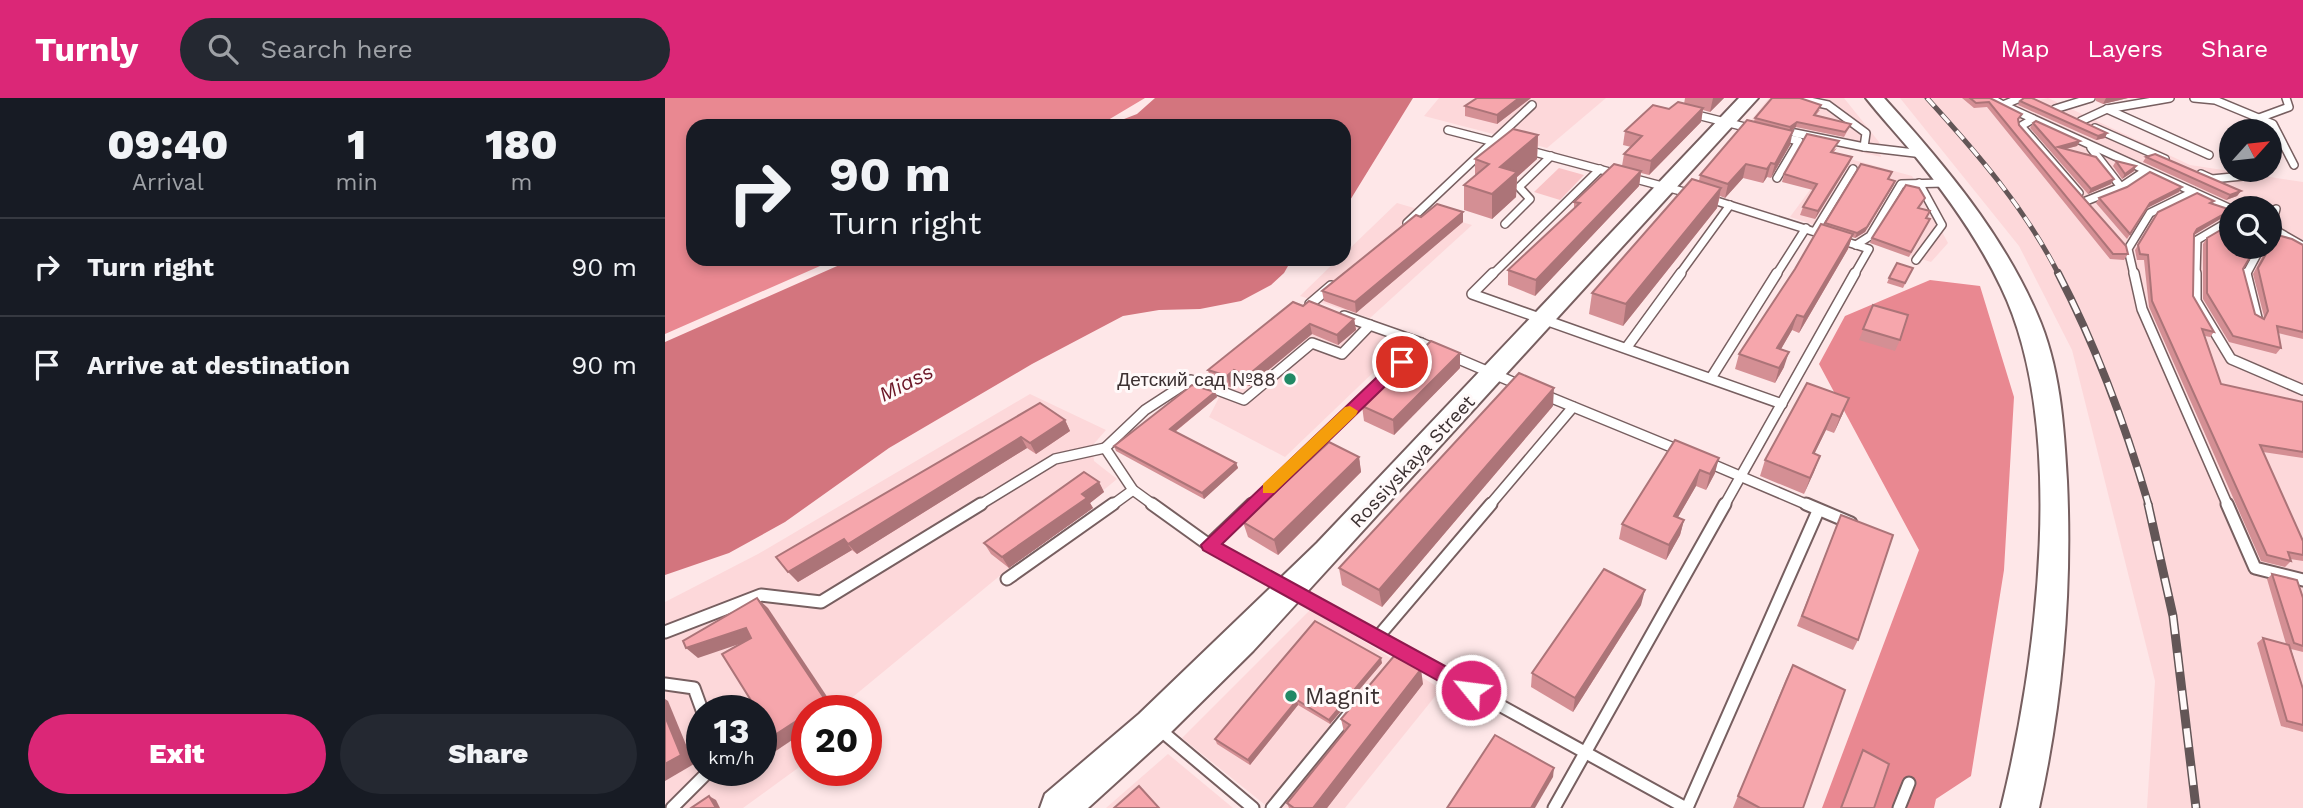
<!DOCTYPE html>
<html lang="en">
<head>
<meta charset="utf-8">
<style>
  :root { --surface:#171b24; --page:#242831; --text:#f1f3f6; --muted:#9ea1a6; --line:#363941; --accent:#db2777 }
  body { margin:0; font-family:"Work Sans",sans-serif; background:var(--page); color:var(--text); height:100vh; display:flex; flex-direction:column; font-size:26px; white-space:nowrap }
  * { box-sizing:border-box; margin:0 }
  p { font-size:23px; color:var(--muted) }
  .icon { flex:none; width:38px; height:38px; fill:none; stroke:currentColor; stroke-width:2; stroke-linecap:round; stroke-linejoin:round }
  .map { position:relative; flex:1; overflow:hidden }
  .panel { display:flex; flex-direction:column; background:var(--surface); width:665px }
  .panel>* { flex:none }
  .hud { position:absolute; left:21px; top:21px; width:665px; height:147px; border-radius:21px; box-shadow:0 4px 10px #0003; background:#171b24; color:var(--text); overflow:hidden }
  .needle { width:46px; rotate:63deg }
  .fabs { position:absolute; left:1554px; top:21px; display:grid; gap:14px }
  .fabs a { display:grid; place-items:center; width:63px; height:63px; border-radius:50%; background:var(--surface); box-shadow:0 4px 10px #0003; font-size:35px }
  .speed { position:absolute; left:21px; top:597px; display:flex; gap:14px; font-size:35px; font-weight:700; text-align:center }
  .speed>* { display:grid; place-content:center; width:91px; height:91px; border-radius:50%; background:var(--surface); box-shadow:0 4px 10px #0003; line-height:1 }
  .speed small { font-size:18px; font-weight:400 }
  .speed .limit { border:10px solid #d22; background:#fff; color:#111 }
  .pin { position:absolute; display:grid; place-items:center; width:60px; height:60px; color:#fff; margin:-30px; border:4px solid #fff; border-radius:50%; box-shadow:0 2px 7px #0007 }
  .me { position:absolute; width:77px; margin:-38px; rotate:299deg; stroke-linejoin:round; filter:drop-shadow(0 0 5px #0008) }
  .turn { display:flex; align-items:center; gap:24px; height:147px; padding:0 28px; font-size:32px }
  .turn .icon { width:91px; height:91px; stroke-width:2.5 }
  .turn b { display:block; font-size:49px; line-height:60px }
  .eta { display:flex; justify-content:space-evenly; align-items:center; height:119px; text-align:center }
  .eta b { font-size:42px; font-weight:800; line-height:49px }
  .primary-button { display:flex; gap:14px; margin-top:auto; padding:14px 28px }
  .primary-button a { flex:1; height:80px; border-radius:42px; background:var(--accent); color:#fff; font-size:28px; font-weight:800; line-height:80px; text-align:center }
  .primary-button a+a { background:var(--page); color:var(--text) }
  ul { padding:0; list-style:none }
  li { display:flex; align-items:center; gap:21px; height:98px; padding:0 28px; border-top:2px solid var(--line) }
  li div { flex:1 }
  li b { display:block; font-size:26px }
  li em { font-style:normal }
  header { display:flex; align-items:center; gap:42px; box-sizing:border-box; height:98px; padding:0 35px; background:var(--accent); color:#fff }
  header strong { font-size:33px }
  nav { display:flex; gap:38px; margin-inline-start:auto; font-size:24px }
  .search { width:490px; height:63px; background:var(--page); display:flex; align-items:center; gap:18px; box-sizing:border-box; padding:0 24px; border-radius:38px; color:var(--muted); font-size:26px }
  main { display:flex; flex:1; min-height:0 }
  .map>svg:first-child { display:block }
  .built { fill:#fdd8da; fill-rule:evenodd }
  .green { fill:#f9c3c6 }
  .forest { fill:#e98891 }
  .water { fill:#d3757e }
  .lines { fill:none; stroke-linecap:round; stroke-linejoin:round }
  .lane-far2-casing { stroke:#775f60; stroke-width:10 }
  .lane-far1-casing { stroke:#775f60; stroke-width:12 }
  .lane-casing { stroke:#775f60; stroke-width:15 }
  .secondary-casing { stroke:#775f60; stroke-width:4 }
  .lane-far2 { stroke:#fff; stroke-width:7 }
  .lane-far1 { stroke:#fff; stroke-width:9 }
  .lane { stroke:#fff; stroke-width:11 }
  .secondary { fill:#fff; fill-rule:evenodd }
  .rail-far2-casing { stroke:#635657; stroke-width:5 }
  .rail-far1-casing { stroke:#635657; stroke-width:8 }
  .rail-casing { stroke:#635657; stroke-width:9 }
  .rail-far2 { stroke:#fff9f9; stroke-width:3.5; stroke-dasharray:11; stroke-linecap:butt }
  .rail-far1 { stroke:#fff9f9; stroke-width:5; stroke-dasharray:15; stroke-linecap:butt }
  .rail { stroke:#fff9f9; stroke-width:6; stroke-dasharray:19; stroke-linecap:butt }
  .wall { fill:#d48f94 }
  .shaded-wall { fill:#ac7478 }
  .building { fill:#f6a6ac; stroke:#ac7478; stroke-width:2 }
  .route { fill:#db2777; stroke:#8e194d; stroke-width:2 }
  .slow { fill:#f59e0b }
  .poi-dot { fill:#228965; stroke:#fff9f9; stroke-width:2.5 }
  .labels { text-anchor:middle; stroke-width:6; stroke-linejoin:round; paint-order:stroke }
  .poi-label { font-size:19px; fill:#3b3031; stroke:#fff9f9; text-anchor:end }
  .street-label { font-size:19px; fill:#3b3031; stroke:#fff9f9 }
  .water-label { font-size:21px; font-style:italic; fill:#6b1526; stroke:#fff9f9 }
  .near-poi-label { font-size:23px; fill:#3b3031; stroke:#fff9f9; text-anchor:start }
</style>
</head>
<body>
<header>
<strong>Turnly</strong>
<div class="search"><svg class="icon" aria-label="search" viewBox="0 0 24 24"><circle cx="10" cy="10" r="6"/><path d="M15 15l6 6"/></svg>Search here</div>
<nav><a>Map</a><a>Layers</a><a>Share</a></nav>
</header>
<main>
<section class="panel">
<div class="eta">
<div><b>09:40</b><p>Arrival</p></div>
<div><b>1</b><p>min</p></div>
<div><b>180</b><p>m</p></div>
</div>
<ul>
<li><svg class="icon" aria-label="right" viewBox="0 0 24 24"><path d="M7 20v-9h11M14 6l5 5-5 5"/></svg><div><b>Turn right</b></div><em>90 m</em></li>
<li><svg class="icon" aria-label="arrive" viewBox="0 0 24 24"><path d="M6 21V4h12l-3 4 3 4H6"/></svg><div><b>Arrive at destination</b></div><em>90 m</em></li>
</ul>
<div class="primary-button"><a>Exit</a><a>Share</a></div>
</section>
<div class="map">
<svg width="1638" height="710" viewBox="0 0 1638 710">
  <rect width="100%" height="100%" fill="#fee7e8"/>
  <g class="built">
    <polygon points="774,0 941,0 882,50 759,18"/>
    <polygon points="1104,0 1179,0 1214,44 1216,59 1082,27"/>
    <path d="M1235 0H1357L1366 4 1383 0 1525 67 1638 84V710H1482L1490 583 1407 252 1354 148ZM1566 110H1605V149H1566Z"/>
    <polygon points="1171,57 1247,78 1283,145 1266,164 1125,119"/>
    <polygon points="732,105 807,127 705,220 635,198 673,161 679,161 679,156"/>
    <polygon points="628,203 740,244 620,359 544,319 561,286 539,277"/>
    <path d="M365 296 441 332 427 348 429 363 452 381 172 612H142V661L133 670 78 710H0V504L93 456ZM37 612H96V672H37Z"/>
    <polygon points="646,511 776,591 680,710 604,710 517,640"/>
    <polygon points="503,656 568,710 441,710"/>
  </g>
  <polygon class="green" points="894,70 919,77 895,102 869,94"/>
  <g class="forest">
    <polygon points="0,0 480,0 433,28 28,28 28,161 171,161 0,236"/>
    <polygon points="1265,182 1315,188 1349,299 1339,472 1306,678 1271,701 1269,710 1157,710 1254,452 1154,266 1180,218"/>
  </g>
  <g class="water">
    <polygon points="490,0 748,0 679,112 679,28 441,28 472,16"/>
    <polygon points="188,161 627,161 619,175 606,187 576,203 535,211 494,212 458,218 367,266 224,350 120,424 64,455 0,477 0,244"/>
  </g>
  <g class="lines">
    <g class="lane-far2-casing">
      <g id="lane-far2">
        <polyline points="1131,0 1163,7 1201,35 1199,49 1258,56"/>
        <polyline points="1326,0 1338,7 1355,0"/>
        <polyline points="1529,0 1550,2 1608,26 1629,67"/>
        <polyline points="1338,7 1566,111"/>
        <polyline points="1390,11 1426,0"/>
        <polyline points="1442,11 1544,57"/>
        <polyline points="1024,15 1088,31"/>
        <polyline points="1594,20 1624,9 1621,0"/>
        <polyline points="1368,21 1356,28 1414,95"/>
        <polyline points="1416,23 1442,11 1505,0"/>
        <polyline points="1430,30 1500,61"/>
        <polyline points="783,32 841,47"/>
        <polyline points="1130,35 1199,49"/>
        <polyline points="1426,50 1456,89"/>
        <polyline points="862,52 1027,96"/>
        <polyline points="1536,76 1547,81 1588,77"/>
        <polyline points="1112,80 1134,43 1116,39"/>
        <polyline points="1042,100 1204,151 1189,177"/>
        <polyline points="1421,103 1456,89 1480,73"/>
        <polyline points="742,125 867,7"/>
        <polyline points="840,126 865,101 854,89 886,58"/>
        <polyline points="1605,129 1638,148"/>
        <polyline points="1150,133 1188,71"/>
        <polyline points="1605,133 1611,111"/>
        <polyline points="1191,147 1205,138 1236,86 1280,85"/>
        <polyline points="1251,162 1277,127 1254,85"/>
        <polyline points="827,177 935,71"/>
        <polyline points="1014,177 1065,107"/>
        <polyline points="1111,177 1141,130"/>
        <polyline points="1469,177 1463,151 1485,115 1528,94"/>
        <polyline points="1531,177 1532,142 1566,122"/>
        <polyline points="1581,177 1596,149"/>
      </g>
    </g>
    <g class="lane-far1-casing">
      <g id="lane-far1">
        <polyline points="828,175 807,196 1117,306"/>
        <polyline points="1469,175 1477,211 1563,408"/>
        <polyline points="1531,175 1531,203 1566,261 1638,292"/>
        <polyline points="1581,175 1592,220"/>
        <polyline points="645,206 666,188"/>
        <polyline points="679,218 756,245 857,288"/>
        <polyline points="962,249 1016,175"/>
        <polyline points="1046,280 1112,175"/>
        <polyline points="877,296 1016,353"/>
        <polyline points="1042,364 1145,408"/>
        <polyline points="313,408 390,361 440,350"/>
        <polyline points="446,408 468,392"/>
        <polyline points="490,408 468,392 440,350 480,312 526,282 579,302 647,245 677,256 705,227"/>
        <polyline points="585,408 756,245"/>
        <polyline points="824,408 908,309"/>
        <polyline points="1059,408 1190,175"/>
      </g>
    </g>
    <g class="lane-casing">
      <g id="lane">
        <polyline points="487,406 544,447 1021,710"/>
        <polyline points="1141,406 1186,425"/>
        <polyline points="1562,406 1590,470 1638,482"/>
        <polyline points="544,447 587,406"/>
        <polyline points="342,481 448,406"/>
        <polyline points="0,534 96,497 156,504 316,406"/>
        <polyline points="712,540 826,406"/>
        <polyline points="0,586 29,590 37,612"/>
        <polyline points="494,631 588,710"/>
        <polyline points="7,710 45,672"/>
        <polyline points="607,710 684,616"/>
        <polyline points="889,710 1060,406"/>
        <polyline points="1022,710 1153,413"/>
        <polyline points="1234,710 1244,685"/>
      </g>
    </g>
    <g class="secondary-casing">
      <g id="secondary">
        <polygon points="1074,0 1093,0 588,553 500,640 423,710 375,710 380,696 474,616 652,445"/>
        <path d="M1201 0H1219C1278 65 1337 135 1372 216 1395 268 1399 327 1402 383 1407 493 1398 602 1374 710H1336C1372 565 1403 327 1336 189 1313 140 1280 95 1246 53 1231 35 1215 18 1201 0Z"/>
      </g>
    </g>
    <use href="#lane-far2" class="lane-far2"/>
    <use href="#lane-far1" class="lane-far1"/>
    <use href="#lane" class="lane"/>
    <use href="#secondary" class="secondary"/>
    <g class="rail-far2-casing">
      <path id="rail-far2" d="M1262 0C1312 55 1360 110 1394 177"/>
    </g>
    <g class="rail-far1-casing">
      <path id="rail-far1" d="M1393 175C1432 250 1460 326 1484 408"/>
    </g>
    <g class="rail-casing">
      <polyline id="rail" points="1483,406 1508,518 1531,710"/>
    </g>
    <use href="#rail-far2" class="rail-far2"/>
    <use href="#rail-far1" class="rail-far1"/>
    <use href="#rail" class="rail"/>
  </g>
  <g class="wall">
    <polygon points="866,0 832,26 800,18 800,8"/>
    <polygon points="1020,0 1059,0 1045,14 1038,12 1036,24 984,77 976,75 974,88 870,198 843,187 843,172 909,111 909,104 957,68 959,56 966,49 958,47 960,33 1004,11 1019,6"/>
    <polygon points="1297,0 1325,0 1357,16 1353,23 1354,27 1463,156 1459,162 1445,161 1322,9 1309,10"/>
    <polygon points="1430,0 1463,0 1438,6 1431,3"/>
    <polygon points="1355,3 1442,35 1440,40 1431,42 1353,7"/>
    <polygon points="1155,12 1151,17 1186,26 1184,30 1179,39 1131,29 1126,33 1125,47 1106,80 1102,79 1098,85 1078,80 1060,100 1055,98 1052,110 958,228 924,216 927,195 1034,83 1035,77 1089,23 1090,20"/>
    <polygon points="1368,25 1415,43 1412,48 1400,51 1449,81 1446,86 1423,96 1365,30"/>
    <polygon points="873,37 872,61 852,79 851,99 827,121 799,112 799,87 810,78 810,61"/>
    <polygon points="1172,50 1168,55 1187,59 1184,66 1150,121 1135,117 1138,109 1148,92 1117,84 1119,76"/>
    <polygon points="1481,59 1576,93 1572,98 1561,102 1478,64"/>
    <polygon points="1451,63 1469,73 1457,81 1448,68"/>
    <polygon points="1224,81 1230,83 1228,88 1200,134 1190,140 1187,139 1183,151 1134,235 1127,232 1116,251 1119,269 1110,285 1070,271 1074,256 1160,125"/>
    <polygon points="1462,89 1517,89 1514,94 1482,110 1462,141 1431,105 1434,100"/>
    <polygon points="1258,105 1254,110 1261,120 1265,121 1244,159 1205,145 1207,140"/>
    <polygon points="1548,106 1562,117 1529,136 1528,198 1549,234 1545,239 1540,238 1556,286 1638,304 1638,360 1598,354 1638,443 1638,463 1625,461 1626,463 1620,469 1596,463 1484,209 1479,162 1472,162 1470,152 1493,114"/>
    <polygon points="798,114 798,124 691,215 659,203 657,193 756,119"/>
    <polygon points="1605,135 1638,147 1638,241 1613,235 1616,250 1611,256 1564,244 1538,201 1538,146 1542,140 1578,171 1590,216 1598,220 1599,218 1588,176 1601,152 1601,149 1605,149"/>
    <polygon points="1248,170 1238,190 1222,185 1224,180"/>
    <polygon points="1208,207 1235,242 1230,253 1194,242"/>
    <polygon points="638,208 689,221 691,232 673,247 647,236 584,288 572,283 565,289 546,282 543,272"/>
    <polygon points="795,270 729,337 699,323 697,308"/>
    <polygon points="1142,285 1178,315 1169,335 1161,332 1149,356 1155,358 1139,396 1095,378 1100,362"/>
    <polygon points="550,294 552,299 510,334 571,365 573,370 539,401 451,353 449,348"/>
    <polygon points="375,305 400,322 405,333 371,356 362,350 192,456 187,452 133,484 111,459"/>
    <polygon points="888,308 717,509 677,487 674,470"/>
    <polygon points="1010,342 1050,375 1041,392 1031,388 1013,419 1019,422 1015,437 1001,462 954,441 957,426"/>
    <polygon points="694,359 696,374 613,457 583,439 578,424"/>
    <polygon points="434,384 439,394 425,405 428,410 344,470 326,456 319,445"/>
    <polygon points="1176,417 1193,542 1188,552 1132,528"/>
    <polygon points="1607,476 1638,500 1638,554 1626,551 1638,591 1638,634 1616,628 1592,545 1598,540 1621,546 1602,481"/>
    <polygon points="976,507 908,614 866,589 867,575"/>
    <polygon points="650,523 717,565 665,626 633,607 585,667 552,646 550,641"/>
    <polygon points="1128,567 1138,710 1068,710 1121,581"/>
    <polygon points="758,586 662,710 624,710 622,705 679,634 676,621"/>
    <polygon points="1198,652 1209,710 1175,710 1195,657"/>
  </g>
  <g class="shaded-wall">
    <polygon points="854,0 866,0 832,26 832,17"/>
    <polygon points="1048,0 1059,0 1045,14"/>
    <polygon points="1441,0 1463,0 1438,6"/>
    <polygon points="1038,10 1036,24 984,77 986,63"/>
    <polygon points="1132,24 1131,29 1124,34 1125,29"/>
    <polygon points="1128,33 1125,47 1106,80 1110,66"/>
    <polygon points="1442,35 1440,40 1431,42 1433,38"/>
    <polygon points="873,37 872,61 852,79 851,99 827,121 827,96 835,69"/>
    <polygon points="1415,43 1412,48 1393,53 1393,49"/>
    <polygon points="1187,59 1184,66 1150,121 1153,113"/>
    <polygon points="1106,65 1102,79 1098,85 1102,71"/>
    <polygon points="1081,66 1078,80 1060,100 1063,86"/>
    <polygon points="1471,68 1469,73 1457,81 1460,76"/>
    <polygon points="976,73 974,88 870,198 871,182"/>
    <polygon points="1449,81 1446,86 1423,96 1426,91"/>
    <polygon points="1230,83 1228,88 1200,134 1190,140 1192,135"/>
    <polygon points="1517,89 1514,94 1482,110 1462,141 1485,105"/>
    <polygon points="1056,90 1052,110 958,228 961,206"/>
    <polygon points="1576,93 1572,98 1561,102 1565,97"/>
    <polygon points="1566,112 1562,117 1529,137 1532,131"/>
    <polygon points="798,114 798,124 691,215 690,204"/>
    <polygon points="1188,136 1183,151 1134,235 1139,219"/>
    <polygon points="1132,217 1127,232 1108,265 1112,250"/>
    <polygon points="689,221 691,232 673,247 672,237"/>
    <polygon points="645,226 647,236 584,288 582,278"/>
    <polygon points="1124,254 1119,269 1110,285 1114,270"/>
    <polygon points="795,255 795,270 729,337 728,322"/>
    <polygon points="569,272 572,283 565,289 562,278"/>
    <polygon points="889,290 888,308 717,509 714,492"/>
    <polygon points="550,294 552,299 507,336 505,331"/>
    <polygon points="1184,300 1178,315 1169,335 1175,319"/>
    <polygon points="1167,316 1161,332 1142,371 1148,355"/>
    <polygon points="400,322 405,333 371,356 365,345"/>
    <polygon points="356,339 362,350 192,456 183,446"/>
    <polygon points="1155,358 1149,374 1139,396 1145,380"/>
    <polygon points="694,359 696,374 613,457 609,442"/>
    <polygon points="1054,360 1050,375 1041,392 1045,376"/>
    <polygon points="571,365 573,370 539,401 537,395"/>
    <polygon points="1035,372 1031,388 1005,433 1009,418"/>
    <polygon points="434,384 439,394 425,405 428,410 344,470 337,459"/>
    <polygon points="1019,422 1015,437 1001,462 1004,447"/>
    <polygon points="179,441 187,452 133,484 123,474"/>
    <polygon points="980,492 976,507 908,614 910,600"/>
    <polygon points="92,500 103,510 171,612 146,612"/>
    <polygon points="81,530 92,540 33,560 21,550"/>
    <polygon points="716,560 717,565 665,626 664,622"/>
    <polygon points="756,571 758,586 662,710 648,710"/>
    <polygon points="0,601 3,603 29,666 0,683"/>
    <polygon points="632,602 633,607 585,667 583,662"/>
    <polygon points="142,616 142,632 96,663 96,646"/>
    <polygon points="889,670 888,679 870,710 866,710"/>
    <polygon points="57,672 83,672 62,686 49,677"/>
    <polygon points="44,698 51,702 55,710 51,710"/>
  </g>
  <g class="building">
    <polygon points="812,0 854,0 832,17 800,8"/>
    <polygon points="1107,0 1135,0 1156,7 1149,17 1186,26 1180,34 1132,24 1125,29 1090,20"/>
    <polygon points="1305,0 1325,0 1357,16 1353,21 1354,27 1461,148 1463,156 1448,156 1324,4 1311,5"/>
    <polygon points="1359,0 1367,0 1442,35 1433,38 1355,3"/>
    <polygon points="1013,4 1038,10 986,63 959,56 977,38 960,33 988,7 1004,11"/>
    <polygon points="1082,22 1128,33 1110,66 1106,65 1102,71 1081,66 1063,86 1035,77"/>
    <polygon points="1371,23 1415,43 1393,49 1431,59 1449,81 1426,91 1368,25"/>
    <polygon points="848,31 873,37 835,69 852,74 827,96 799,87 824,66 810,61"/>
    <polygon points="1142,36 1174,43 1166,54 1187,59 1153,113 1138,109 1152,86 1119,76"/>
    <polygon points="1490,56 1576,93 1565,97 1481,59"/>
    <polygon points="1451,63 1471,68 1460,76"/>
    <polygon points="949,66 976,73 871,182 843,172 915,105 909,104"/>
    <polygon points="1196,66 1227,74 1223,81 1230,83 1202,129 1192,135 1160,125"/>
    <polygon points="1485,74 1517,89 1485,105 1465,136 1434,100 1462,89"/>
    <polygon points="1027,81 1056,90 961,206 927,195"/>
    <polygon points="1241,87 1254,90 1260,100 1253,110 1265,113 1261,120 1265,121 1246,154 1207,140"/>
    <polygon points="1532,95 1549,103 1545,105 1566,112 1532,131 1529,136 1528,198 1549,234 1537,231 1556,286 1638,304 1638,354 1595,347 1638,443 1638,457 1623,454 1626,463 1602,457 1487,203 1483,157 1475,156 1473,147 1493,114"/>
    <polygon points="772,106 798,114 690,204 657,193 751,117 756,119"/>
    <polygon points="1156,126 1188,136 1139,219 1132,217 1112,250 1124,254 1114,270 1074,256 1130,171"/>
    <polygon points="1566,126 1566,149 1591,149 1578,171 1590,216 1599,221 1603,213 1593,170 1605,149 1605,135 1627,141 1638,147 1638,234 1612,228 1616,250 1568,238 1542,195 1542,140"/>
    <polygon points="1232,165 1248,170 1240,185 1224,180"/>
    <polygon points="644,203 689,221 672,237 645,226 582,278 569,272 562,278 543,272 628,204 638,208"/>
    <polygon points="1208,207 1243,217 1235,242 1198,231"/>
    <polygon points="766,243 795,255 728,322 697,308"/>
    <polygon points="854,275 889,290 714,492 674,470"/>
    <polygon points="1142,285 1184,300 1175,319 1167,316 1148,355 1155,358 1145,380 1100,362"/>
    <polygon points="527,287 550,294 505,331 571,365 537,395 449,348"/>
    <polygon points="375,305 400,322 365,345 356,339 183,446 179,441 123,474 111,459"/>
    <polygon points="1010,342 1054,360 1045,376 1035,372 1009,418 1019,422 1004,447 957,426"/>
    <polygon points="664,344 694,359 609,442 578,424"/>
    <polygon points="419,374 434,384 417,396 422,400 337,459 319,445"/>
    <polygon points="1176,417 1228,437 1193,542 1137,518"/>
    <polygon points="939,471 980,492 910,600 867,575"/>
    <polygon points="1607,476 1632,482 1638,500 1638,548 1629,545"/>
    <polygon points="92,500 161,603 146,612 142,612 142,616 96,646 96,625 98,623 96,620 96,612 92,612 57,556 86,540 81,530 21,550 18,543"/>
    <polygon points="650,523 716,560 664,622 632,602 583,662 550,641"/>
    <polygon points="1598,540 1624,547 1638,591 1638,627 1622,623"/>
    <polygon points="729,558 756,571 648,710 629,710 622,705 685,627 676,621"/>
    <polygon points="1128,567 1180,592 1138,710 1095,710 1073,698"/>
    <polygon points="0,618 16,657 0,666"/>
    <polygon points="830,637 889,670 866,710 782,710"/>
    <polygon points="1198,652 1224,666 1209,710 1176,710"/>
    <polygon points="46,672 57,672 49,677"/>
    <polygon points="474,688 494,710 449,710"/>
    <polygon points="44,698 51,710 26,710"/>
  </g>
  <polygon class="route" points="737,259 742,260 742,267 557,446 813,586 816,592 813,598 806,601 538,452 536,447 732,260"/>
  <polygon class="slow" points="685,308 693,313 691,317 609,395 598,395 598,386 680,309"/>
  <g class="poi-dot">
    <circle cx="625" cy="281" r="7"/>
    <circle cx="626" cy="598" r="7"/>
  </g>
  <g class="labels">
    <g class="poi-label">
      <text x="611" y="288">Детский сад №88</text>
    </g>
    <g class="street-label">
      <text transform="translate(747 363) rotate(-47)" y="7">Rossiyskaya Street</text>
    </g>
    <g class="water-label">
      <text transform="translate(241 285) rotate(-27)" y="7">Miass</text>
    </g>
    <g class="near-poi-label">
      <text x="640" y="606">Magnit</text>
    </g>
  </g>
</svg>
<div class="fabs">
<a><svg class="needle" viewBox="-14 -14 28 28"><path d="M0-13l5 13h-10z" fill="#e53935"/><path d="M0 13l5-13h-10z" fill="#9ea1a6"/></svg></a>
<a><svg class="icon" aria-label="search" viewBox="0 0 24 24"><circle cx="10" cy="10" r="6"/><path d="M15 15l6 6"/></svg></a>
</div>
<div class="speed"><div>13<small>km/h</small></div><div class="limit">20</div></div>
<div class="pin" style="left:737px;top:264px;background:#d93025"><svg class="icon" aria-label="arrive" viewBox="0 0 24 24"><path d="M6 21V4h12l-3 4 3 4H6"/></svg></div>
<svg class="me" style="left:806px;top:592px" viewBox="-20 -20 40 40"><circle r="17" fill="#db2777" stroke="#fff" stroke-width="3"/><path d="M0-11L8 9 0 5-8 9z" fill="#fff"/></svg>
<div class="hud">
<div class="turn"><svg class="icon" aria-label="right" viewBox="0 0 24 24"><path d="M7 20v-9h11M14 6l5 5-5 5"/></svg><div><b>90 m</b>Turn right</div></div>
</div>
</div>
</main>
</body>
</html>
